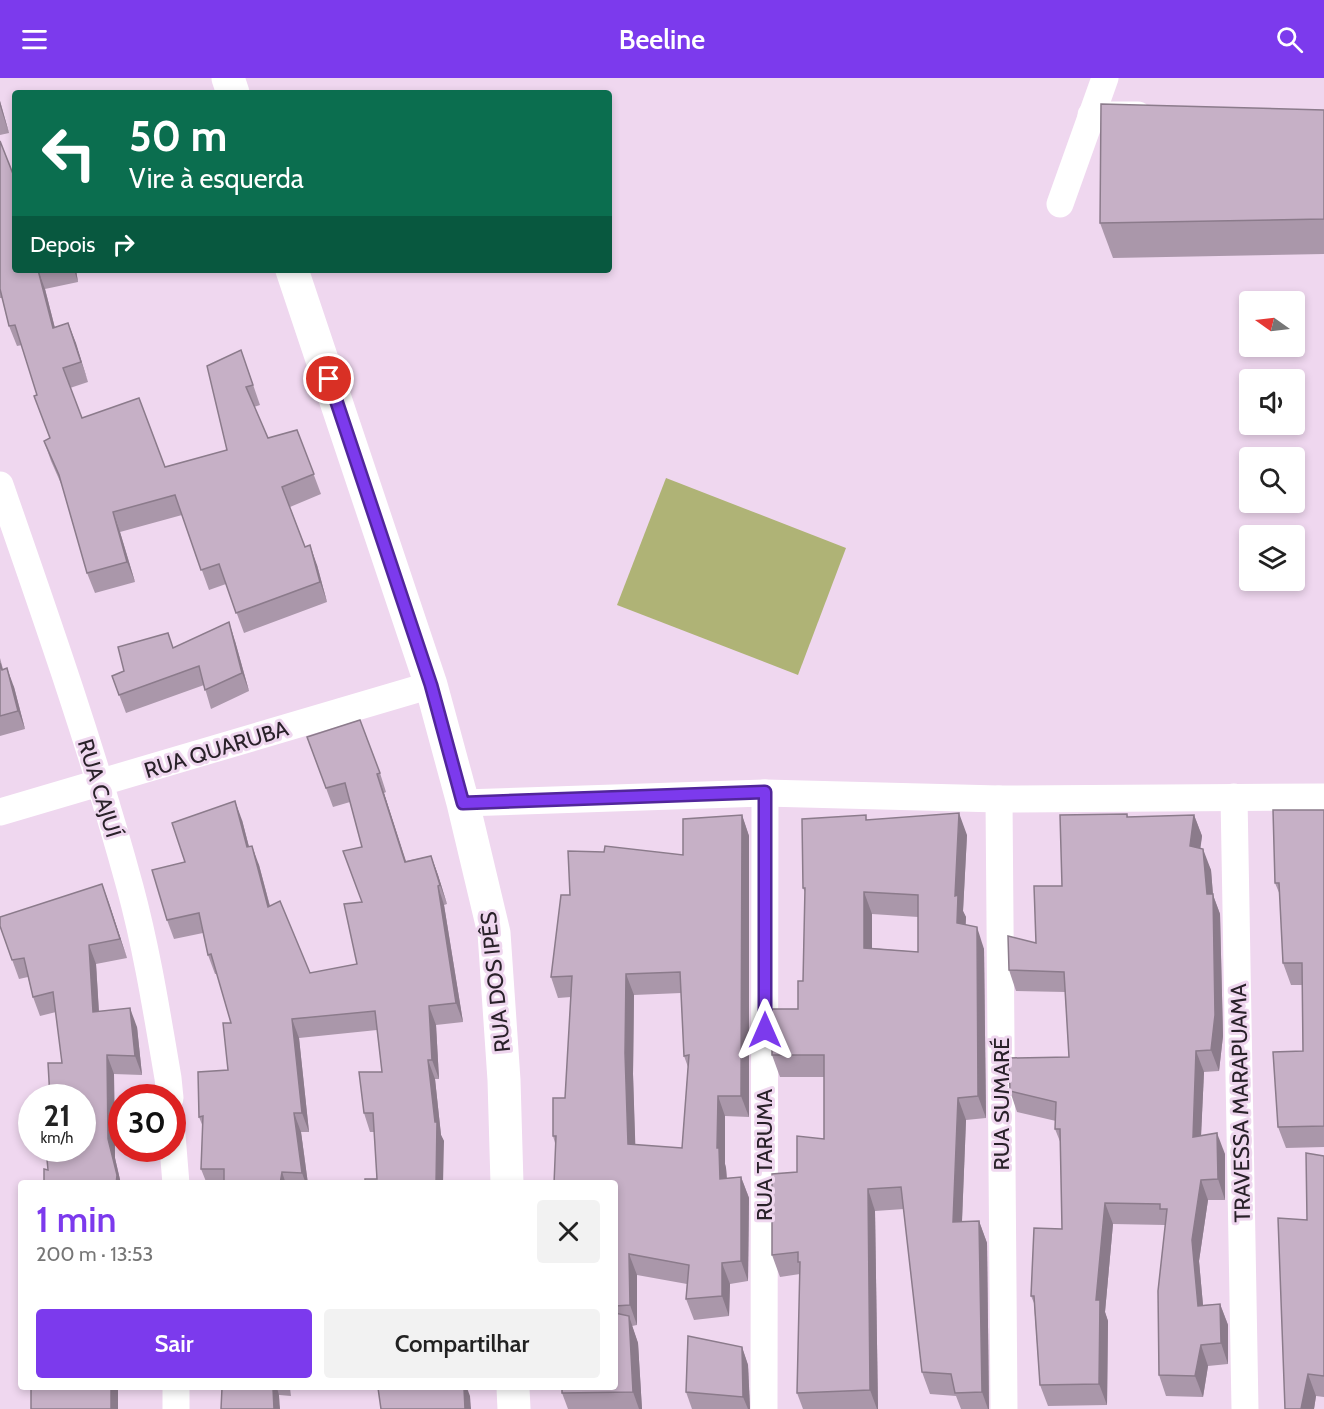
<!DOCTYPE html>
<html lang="pt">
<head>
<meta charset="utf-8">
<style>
  :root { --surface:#fff; --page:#f2f2f2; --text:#222; --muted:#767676; --accent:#7c3aed }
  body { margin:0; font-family:Cabin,sans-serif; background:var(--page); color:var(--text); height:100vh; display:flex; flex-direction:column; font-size:22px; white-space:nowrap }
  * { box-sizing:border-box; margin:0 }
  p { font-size:20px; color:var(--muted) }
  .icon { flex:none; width:33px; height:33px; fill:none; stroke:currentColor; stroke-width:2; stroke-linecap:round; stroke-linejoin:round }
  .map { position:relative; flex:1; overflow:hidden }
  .panel { position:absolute; left:18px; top:1102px; width:600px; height:210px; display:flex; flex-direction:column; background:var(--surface); border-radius:6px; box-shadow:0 3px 9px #0003 }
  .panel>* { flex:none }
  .top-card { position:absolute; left:12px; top:12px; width:600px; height:183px; border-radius:6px; box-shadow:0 3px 9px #0003; background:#0b6e4f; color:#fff; overflow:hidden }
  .needle { width:39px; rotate:284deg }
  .tools { position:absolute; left:1239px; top:213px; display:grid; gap:12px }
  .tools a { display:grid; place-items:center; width:66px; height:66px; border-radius:6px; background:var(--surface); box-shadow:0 3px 9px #0003; font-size:30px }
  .speed { position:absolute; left:18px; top:1006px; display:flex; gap:12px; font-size:30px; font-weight:700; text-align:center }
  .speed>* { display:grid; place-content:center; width:78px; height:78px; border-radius:50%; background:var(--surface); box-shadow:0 3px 9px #0003; line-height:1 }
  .speed small { font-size:15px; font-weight:400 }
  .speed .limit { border:9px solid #d22; background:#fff; color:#111 }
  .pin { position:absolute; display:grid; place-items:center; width:51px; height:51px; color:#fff; margin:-26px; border:3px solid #fff; border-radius:50%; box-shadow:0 2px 6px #0007 }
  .me { position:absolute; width:66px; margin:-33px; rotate:0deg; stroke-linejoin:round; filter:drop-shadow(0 0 4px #0008) }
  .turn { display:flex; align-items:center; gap:21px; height:126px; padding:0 18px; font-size:27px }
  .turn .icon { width:78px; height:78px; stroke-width:2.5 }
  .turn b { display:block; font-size:42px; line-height:51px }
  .then { display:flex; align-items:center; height:57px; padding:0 18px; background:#0003; gap:12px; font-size:22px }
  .round { display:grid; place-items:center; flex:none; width:63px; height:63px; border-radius:6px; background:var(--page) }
  .head { display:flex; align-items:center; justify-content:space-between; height:102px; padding:0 18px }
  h1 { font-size:36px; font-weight:600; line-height:45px; color:var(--accent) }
  .action { display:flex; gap:12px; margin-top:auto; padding:12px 18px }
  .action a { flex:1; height:69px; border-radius:6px; background:var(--accent); color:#fff; font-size:24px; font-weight:600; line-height:69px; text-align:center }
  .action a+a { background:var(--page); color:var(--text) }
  header { display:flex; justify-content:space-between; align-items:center; height:78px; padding:0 18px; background:var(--accent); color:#fff; font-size:27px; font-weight:600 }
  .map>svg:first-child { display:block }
  .green { fill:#afb376 }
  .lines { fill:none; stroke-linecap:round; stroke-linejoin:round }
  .minor { stroke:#fff; stroke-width:27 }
  .tertiary { stroke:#fff; stroke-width:33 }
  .wall { fill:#aa97aa; fill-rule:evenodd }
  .shaded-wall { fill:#8b7b8b }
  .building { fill:#c6b0c6; stroke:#8b7b8b; stroke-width:1.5; fill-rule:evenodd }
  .route-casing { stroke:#51269a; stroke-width:15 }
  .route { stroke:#7c3aed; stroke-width:10 }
  .labels { text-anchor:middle; stroke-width:6; stroke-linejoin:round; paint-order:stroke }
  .street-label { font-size:22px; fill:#292129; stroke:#efd7ef }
</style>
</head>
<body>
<header><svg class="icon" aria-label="menu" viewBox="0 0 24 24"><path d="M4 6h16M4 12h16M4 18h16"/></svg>Beeline<svg class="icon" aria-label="search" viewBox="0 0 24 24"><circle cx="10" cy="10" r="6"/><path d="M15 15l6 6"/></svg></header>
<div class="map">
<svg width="1324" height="1331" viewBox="0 0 1324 1331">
  <rect width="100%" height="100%" fill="#efd7ef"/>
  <polygon class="green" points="666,400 846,470 798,597 617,527"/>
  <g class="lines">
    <g class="minor">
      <polyline points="1091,37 1138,37"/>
      <polyline points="1060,126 1105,0"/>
      <path d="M0 407C46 539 93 673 130 809 147 872 157 936 168 1000L170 1020"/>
      <polyline points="1234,719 1245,1331"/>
      <polyline points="999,721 1004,1331"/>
      <polyline points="463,725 765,715 999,721 1324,719"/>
      <polyline points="0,734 431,607"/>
      <polyline points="172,1057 176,1106"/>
      <polyline points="176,1331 176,1310"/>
      <polyline points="764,1331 765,715"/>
    </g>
    <g class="tertiary">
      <polyline points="228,0 233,15"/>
      <polyline points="292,192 431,607 463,725 494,855 504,1002 507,1106"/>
      <polyline points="513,1310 514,1331"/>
    </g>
  </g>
  <g class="wall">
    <polygon points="0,23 9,55 0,57"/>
    <polygon points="1324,32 1324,176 1113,180 1100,145"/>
    <polygon points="0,63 15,192 76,192 78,204 45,211 55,250 68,245 88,304 70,310 82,340 165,389 227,372 248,292 260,327 254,329 268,360 297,352 321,416 290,429 305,469 317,487 327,524 244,555 226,506 209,512 182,437 120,454 135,504 95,515 87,495 62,408 51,383 44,363 50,360 37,317 22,267 17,268 9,248 2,220 0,220"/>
    <polygon points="168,555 173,570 235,563 249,613 211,631 204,607 126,635 112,598 124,593"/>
    <polygon points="0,580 3,591 14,609 25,651 0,658"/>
    <polygon points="307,659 380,695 386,714 384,715 406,783 431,778 438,797 447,826 444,827 463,944 436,947 439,1001 435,1001 441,1057 444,1063 377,1101 375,1054 370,1054 364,1035 382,994 377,952 299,960 309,1054 301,1054 308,1106 207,1106 201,1091 203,1049 199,1039 228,992 231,945 217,896 215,896 208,877 203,855 174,861 167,842 185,784 242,742 249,769 259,787 270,828 310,895 357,886 362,824 362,769 350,724 333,729"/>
    <polygon points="1324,732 1324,1069 1286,1070 1278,1049 1303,973 1302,907 1291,907 1283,885 1280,817 1275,805"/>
    <polygon points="1127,736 1128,739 1194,737 1202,758 1200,770 1211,792 1213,817 1220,836 1223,958 1219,993 1204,994 1201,1057 1225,1076 1225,1122 1208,1122 1199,1183 1203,1227 1220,1226 1228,1247 1228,1286 1208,1288 1203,1319 1166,1318 1159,1297 1165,1147 1113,1146 1105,1234 1108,1243 1107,1327 1048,1328 1040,1307 1034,1225 1031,1218 1062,1151 1061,1066 1055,1051 1056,1043 1017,1034 1010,1013 1069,979 1065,914 1016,913 1009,892 1036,865 1062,808"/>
    <path d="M742 737 749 758V1039L725 1038V1086L726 1090 727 1100 741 1099 749 1120 748 1203 730 1206 729 1238 694 1242 686 1221 687 1206 637 1197V1247L632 1248 638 1265 642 1331H568L562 1315 615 1310V1106L555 1065 553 1058 565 1020 571 919 558 920 551 899 570 817 604 774 683 777ZM681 915 684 978 688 989 682 1070 635 1067 633 996 634 917Z"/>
    <path d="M868 742 967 757 963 833 966 839 965 847 984 871 986 1040 966 1042 962 1144 979 1143 987 1165 989 1331H961L956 1318 930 1316 922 1294 904 1131 875 1133 878 1331H803L797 1315 800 1196 780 1199 772 1177 797 1094 824 1061V999H780L772 977 798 931 803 903 805 814 803 810ZM872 836 918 839V874L872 870Z"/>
    <polygon points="102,806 127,880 96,886 99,933 137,949 142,997 114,996 115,1080 121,1106 44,1106 48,1092 82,1071 62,985 56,934 40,938 33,919 28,899 19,901 0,848"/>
    <polygon points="1324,1078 1324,1319 1316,1318 1314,1331 1285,1331"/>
    <polygon points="742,1269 748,1287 750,1331 692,1331 686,1314"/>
    <polygon points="221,1310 290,1310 291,1318 222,1312"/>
  </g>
  <g class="shaded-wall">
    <polygon points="0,23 9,55 0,28"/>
    <polygon points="38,192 45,211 60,270 53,250"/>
    <polygon points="74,192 76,192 78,204"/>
    <polygon points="68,245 76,265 88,304 81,284"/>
    <polygon points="113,434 120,454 135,504 127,484"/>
    <polygon points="310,467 317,487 327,524 320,504"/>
    <polygon points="229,544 235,563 249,613 242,595"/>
    <polygon points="7,590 14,609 25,651 18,633"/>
    <polygon points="377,696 384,715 412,803 405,784"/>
    <polygon points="235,723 242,742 254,788 247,769"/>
    <polygon points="959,735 967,757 963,833 966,839 965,866 957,845 955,818"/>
    <polygon points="742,737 749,758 749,1039 741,1018"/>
    <polygon points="1194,737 1202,758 1198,789 1190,768"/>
    <polygon points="252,768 259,787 275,848 268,829"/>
    <polygon points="1203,771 1211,792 1213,817 1220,836 1223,958 1219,993 1211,972 1207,816"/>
    <polygon points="431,778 438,797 447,826 440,807"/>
    <polygon points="102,806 109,825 127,880 120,861"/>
    <polygon points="438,808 444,827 463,944 456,925"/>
    <polygon points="864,814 872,836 872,892 864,870"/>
    <polygon points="977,849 984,871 986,1040 978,1018"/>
    <polygon points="89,867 96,886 100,953 93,934"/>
    <polygon points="626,896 634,917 633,996 636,1087 628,1066 625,975"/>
    <polygon points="429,928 436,947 439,1001 432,982"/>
    <polygon points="130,930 137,949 142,997 135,978"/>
    <polygon points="292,941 299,960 309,1054 302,1035"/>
    <polygon points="1196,973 1204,994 1200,1080 1193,1059"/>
    <polygon points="107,977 114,996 115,1080 121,1106 116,1106 108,1061"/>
    <polygon points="428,982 435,1001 441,1057 444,1063 443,1106 436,1106 435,1044"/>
    <polygon points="718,1018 725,1038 725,1086 726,1090 728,1121 720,1101 717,1070"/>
    <polygon points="958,1020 966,1042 961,1166 953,1144"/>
    <polygon points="294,1035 301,1054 308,1106 306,1106 302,1095"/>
    <polygon points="1217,1055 1225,1076 1225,1122 1218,1101"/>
    <polygon points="282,1094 286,1106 280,1106"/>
    <polygon points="741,1099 749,1120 748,1203 741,1183"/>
    <polygon points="1201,1102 1208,1122 1199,1183 1205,1249 1198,1228 1192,1162"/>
    <polygon points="868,1111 875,1133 878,1331 877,1331 870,1312"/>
    <polygon points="1105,1125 1113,1146 1105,1234 1108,1243 1107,1327 1099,1306 1096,1222"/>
    <polygon points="979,1143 987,1165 989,1331 988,1331 982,1314"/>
    <polygon points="629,1176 637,1197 637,1247 630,1227"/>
    <polygon points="722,1185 730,1206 729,1238 722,1218"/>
    <polygon points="1220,1226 1228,1247 1228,1286 1221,1265"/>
    <polygon points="629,1238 638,1265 642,1331 639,1331 633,1314"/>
    <polygon points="1201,1267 1208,1288 1203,1319 1195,1298"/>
    <polygon points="742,1269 748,1287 750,1331 748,1331 743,1319"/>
    <polygon points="1308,1296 1316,1318 1314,1331 1301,1331"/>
    <rect x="111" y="1310" width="7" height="21"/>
    <polygon points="273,1310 277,1310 279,1317 280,1331 274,1331"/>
    <polygon points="464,1310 467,1310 470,1318 471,1331 465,1331"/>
  </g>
  <g class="building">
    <polygon points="1101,26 1324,32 1324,141 1100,145"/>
    <polygon points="0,63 15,101 15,192 38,192 53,250 68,245 81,284 63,290 82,340 139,320 165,389 227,372 207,288 241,272 253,307 246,309 268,360 297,352 314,396 282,409 305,469 310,467 320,504 236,535 219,486 201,492 175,417 113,434 127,484 87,495 59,397 44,363 50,360 34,318 37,317 15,247 9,248 0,211"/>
    <polygon points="229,544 242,595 205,612 199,588 119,617 112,598 124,593 118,569 168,555 173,570"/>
    <polygon points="0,585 2,592 7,590 18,633 0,638"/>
    <polygon points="360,642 380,695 377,696 405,784 431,778 440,807 438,808 456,925 429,928 432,982 428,982 435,1044 437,1044 436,1106 365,1106 365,1101 377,1101 373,1035 364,1035 359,994 382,994 375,933 292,941 302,1035 294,1035 302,1095 282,1094 280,1106 224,1106 224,1091 201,1091 203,1038 199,1039 198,994 228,992 223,945 231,945 211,876 208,877 199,835 167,842 152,792 185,784 172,745 235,723 247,769 252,768 268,829 280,823 310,895 357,886 344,826 362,824 343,773 362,769 345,705 326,710 307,659"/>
    <polygon points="1273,732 1324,732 1324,1048 1278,1049 1273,974 1303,973 1302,885 1283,885 1279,805 1275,805"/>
    <path d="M959 735 955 818 958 817 957 845 977 849 978 1018 958 1020 953 1144 979 1143 982 1314 955 1315 951 1296 922 1294 901 1109 868 1111 870 1312 797 1315 800 1184H798V1174L772 1177V1096L797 1094V1058L824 1061V977H772V931H798V903H803L805 810H803L802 741 866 737V742ZM864 814 918 817V874L864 870Z"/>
    <polygon points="1127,736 1127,739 1194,737 1190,768 1203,771 1207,816 1213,816 1215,937 1211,972 1196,973 1193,1059 1217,1055 1218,1101 1201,1102 1192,1162 1198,1228 1220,1226 1221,1265 1201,1267 1195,1298 1159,1297 1158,1213 1167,1131 1160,1131 1160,1126 1105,1125 1096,1222 1100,1222 1099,1306 1040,1307 1034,1218 1031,1218 1034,1150 1062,1151 1060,1051 1055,1051 1056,1024 1010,1013 1009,980 1069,979 1064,894 1009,892 1008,858 1036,865 1034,808 1062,808 1060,737"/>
    <path d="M742 737 741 1018H718L717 1070H719L720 1101 741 1099V1183L722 1185V1218L686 1221 689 1187 629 1176 630 1227 615 1228V1106H554L556 1058H553V1020H565L572 898 551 899 561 817H570L568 773 604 774 605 768 683 777V741ZM680 894 684 978 689 977 682 1070 628 1066 625 975 626 896Z"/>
    <polygon points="102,806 120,861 89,867 93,934 130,930 135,978 107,977 108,1061 117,1097 116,1106 44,1106 44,1091 48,1092 46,1071 82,1071 82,1020 50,1020 48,985 62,985 53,914 33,919 24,880 12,882 0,848 0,839"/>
    <polygon points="1306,1075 1324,1078 1324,1298 1308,1296 1301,1331 1285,1331 1278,1140 1307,1142"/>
    <polygon points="615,1235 629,1238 633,1314 562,1315 562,1310 615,1310"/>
    <polygon points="688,1258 742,1269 743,1319 686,1314"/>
    <rect x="31" y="1310" width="80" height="21"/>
    <polygon points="222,1310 273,1310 274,1331 221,1331"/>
    <polygon points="378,1310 464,1310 465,1331 381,1331"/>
  </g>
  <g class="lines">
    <g class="route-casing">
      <polyline id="route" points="329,301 431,607 463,725 765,714 765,952"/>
    </g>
    <use href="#route" class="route"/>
  </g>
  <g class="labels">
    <g class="street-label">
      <text transform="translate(216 671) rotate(-17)" y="8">RUA QUARUBA</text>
      <text transform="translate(100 710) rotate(73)" y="8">RUA CAJUÍ</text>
      <text transform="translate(495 904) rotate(-96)" y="8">RUA DOS IPÊS</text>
      <text transform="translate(1240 1025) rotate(-91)" y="8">TRAVESSA MARAPUAMA</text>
      <text transform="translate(1001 1026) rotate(-90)" y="8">RUA SUMARÉ</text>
      <text transform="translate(764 1077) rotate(-90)" y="8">RUA TARUMA</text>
    </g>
  </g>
</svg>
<div class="tools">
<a><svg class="needle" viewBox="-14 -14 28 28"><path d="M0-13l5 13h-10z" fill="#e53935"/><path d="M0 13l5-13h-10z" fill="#767676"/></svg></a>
<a><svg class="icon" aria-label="sound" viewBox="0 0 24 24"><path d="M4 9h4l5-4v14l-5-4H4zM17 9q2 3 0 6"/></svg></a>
<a><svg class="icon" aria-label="search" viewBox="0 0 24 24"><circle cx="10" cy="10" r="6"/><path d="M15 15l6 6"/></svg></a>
<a><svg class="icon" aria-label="layers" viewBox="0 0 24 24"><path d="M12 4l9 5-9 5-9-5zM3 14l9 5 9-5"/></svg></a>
</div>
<div class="speed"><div>21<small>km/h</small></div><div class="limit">30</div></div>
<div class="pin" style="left:329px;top:301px;background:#d93025"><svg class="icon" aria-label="arrive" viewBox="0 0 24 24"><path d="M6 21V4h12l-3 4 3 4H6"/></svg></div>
<svg class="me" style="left:765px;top:952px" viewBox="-20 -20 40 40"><path d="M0-17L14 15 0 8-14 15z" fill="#7c3aed" stroke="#fff" stroke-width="4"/></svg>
<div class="top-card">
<div class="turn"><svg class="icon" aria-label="left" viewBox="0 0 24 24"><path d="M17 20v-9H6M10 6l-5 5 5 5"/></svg><div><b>50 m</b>Vire à esquerda</div></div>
<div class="then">Depois<svg class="icon" aria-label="right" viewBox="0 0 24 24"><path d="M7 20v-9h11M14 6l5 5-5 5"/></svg></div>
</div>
<section class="panel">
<div class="head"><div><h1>1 min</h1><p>200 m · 13:53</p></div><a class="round"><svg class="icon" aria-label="close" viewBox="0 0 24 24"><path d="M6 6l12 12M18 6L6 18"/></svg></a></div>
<div class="action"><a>Sair</a><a>Compartilhar</a></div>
</section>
</div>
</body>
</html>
